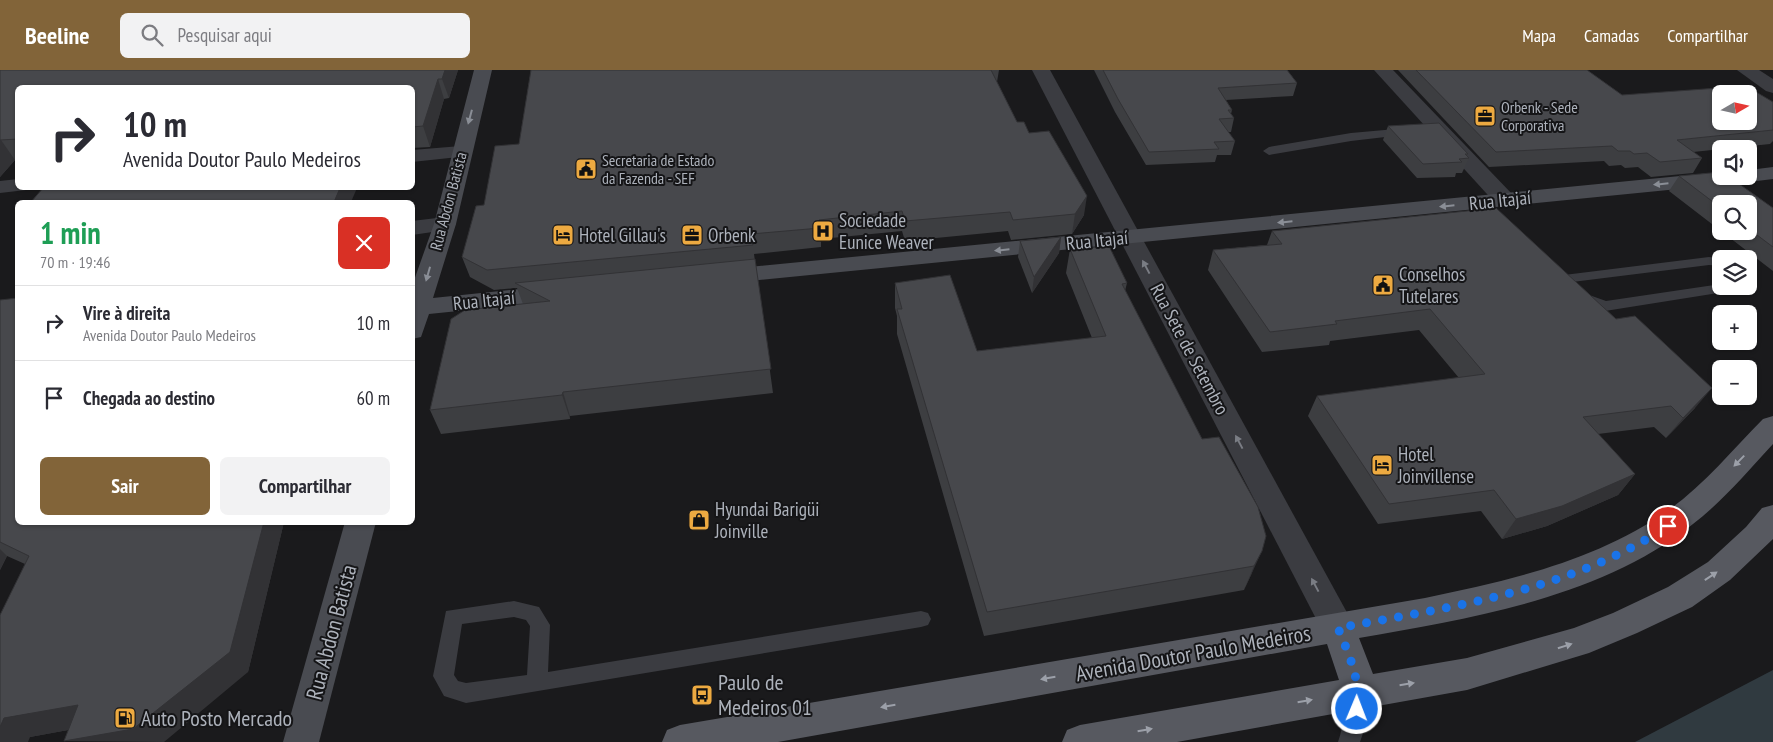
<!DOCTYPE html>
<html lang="pt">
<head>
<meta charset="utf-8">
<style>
  :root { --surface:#fff; --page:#f2f2f3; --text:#2b2b33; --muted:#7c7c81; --line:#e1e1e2; --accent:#826439 }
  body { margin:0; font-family:"PT Sans Narrow",sans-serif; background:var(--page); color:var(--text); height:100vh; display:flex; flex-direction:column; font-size:19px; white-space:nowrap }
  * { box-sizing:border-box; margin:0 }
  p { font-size:16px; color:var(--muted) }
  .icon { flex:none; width:28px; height:28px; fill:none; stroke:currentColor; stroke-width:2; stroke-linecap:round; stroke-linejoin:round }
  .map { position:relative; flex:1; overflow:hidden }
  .drawer { position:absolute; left:15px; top:130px; width:400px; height:325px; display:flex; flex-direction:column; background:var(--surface); border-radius:8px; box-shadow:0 1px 4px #0004 }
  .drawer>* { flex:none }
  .banner { position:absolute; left:15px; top:15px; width:400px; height:105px; border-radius:8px; box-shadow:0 1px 4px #0004; background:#fff; color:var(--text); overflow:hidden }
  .needle { width:32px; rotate:81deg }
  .fabs { position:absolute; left:1712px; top:15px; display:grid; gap:10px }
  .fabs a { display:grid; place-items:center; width:45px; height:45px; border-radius:8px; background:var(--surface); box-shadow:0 1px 4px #0004; font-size:25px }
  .pin { position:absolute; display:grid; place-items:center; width:42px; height:42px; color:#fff; margin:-21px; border:2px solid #fff; border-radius:50%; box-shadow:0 1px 5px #0007 }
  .me { position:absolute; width:55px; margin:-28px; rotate:1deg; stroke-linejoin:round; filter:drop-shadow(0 0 4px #0008) }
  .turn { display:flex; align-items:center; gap:18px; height:105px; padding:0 25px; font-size:22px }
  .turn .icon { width:65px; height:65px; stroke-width:2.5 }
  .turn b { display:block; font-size:35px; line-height:42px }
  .round { display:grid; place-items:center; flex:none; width:52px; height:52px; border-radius:8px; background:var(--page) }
  .summary { display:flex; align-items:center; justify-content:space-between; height:85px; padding:0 25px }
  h1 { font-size:30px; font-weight:600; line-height:38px; color:#1e9e55 }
  .button { display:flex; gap:10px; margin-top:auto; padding:10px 25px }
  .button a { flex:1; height:58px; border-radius:8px; background:var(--accent); color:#fff; font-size:20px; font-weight:600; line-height:58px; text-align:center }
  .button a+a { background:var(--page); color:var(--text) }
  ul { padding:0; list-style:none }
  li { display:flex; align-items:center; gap:15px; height:75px; padding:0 25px; border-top:1px solid var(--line) }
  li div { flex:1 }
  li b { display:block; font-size:19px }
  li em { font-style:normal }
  header { display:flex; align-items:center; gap:30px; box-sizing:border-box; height:70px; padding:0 25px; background:var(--accent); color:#fff }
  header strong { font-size:24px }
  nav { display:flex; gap:28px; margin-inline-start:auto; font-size:18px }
  .search { width:350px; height:45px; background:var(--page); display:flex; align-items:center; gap:12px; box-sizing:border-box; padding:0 18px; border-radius:8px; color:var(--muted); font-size:19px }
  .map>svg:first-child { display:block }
  .water { fill:#303a40 }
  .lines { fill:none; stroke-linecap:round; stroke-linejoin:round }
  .service { fill:#3b3c41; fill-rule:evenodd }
  .minor { fill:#3b3c41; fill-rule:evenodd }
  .tertiary { fill:#3b3c41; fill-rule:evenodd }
  .secondary { fill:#494b51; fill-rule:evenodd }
  .primary { fill:#575960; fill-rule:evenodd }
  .wall { fill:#3d3e41; fill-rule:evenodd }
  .shaded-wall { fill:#323235 }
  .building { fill:#47484c; stroke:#323235; fill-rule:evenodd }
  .oneway { fill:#8a8e96 }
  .oneway2 { fill:#7a7d84 }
  .oneway3 { fill:#9ca0a9 }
  .route { stroke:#1a73e8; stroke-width:9; stroke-dasharray:0 16.2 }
  .labels { text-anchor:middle; stroke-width:4; stroke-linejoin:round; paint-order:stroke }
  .far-poi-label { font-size:16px; fill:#adb2bb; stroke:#151517; text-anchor:start }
  .far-street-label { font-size:16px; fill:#adb2bb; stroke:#151517 }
  .street-label { font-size:19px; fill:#adb2bb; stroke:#151517 }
  .poi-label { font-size:19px; fill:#adb2bb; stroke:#151517; text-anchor:start }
  .near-street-label { font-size:22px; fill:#adb2bb; stroke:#151517 }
  .near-poi-label { font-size:22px; fill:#adb2bb; stroke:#151517; text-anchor:start }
</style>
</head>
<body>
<header>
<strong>Beeline</strong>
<div class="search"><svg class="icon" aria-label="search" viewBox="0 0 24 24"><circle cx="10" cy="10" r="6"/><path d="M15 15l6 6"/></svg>Pesquisar aqui</div>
<nav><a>Mapa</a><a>Camadas</a><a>Compartilhar</a></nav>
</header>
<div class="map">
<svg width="1773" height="672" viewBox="0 0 1773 672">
  <rect width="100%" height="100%" fill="#1a1a1c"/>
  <polygon class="water" points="1773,600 1773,672 1635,672"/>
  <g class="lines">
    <g class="service">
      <polygon points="1407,58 1413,62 1411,64 1351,71 1269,85 1263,81 1269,77 1351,63"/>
      <polygon points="1709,187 1725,189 1721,189 1721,196 1709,195 1556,214 1549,210 1556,206"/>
      <polygon points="1721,214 1721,216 1744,216 1737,220 1605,241 1573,229 1571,226 1578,221 1606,231"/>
      <path d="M514 531 539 537 550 555 548 602 921 541 928 543 931 549 928 555 921 557 466 633 444 626 433 606 446 541ZM514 547 526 550 530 556 527 605 466 613 458 611 454 605 462 554Z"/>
      <path d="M1359 611 1366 614C1374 631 1366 656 1360 672H1338C1345 653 1344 631 1352 614Z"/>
    </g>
    <g class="minor">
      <polygon points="1374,0 1393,0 1513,125 1516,130 1513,135 1505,137 1497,135"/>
      <polygon points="1737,0 1759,0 1773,9 1773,23 1766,21"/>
      <polygon points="461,76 468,78 471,82 468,86 412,92 412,80"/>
      <polygon points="18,109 18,118 27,118 26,120 0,123 0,111"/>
      <polygon points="445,147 453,149 456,154 453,159 412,165 412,151"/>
    </g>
    <polygon class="tertiary" points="1032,0 1050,0 1350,548 1355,558 1350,568 1338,573 1326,568"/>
    <g class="secondary">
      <polygon points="474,0 492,0 456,154 433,228 557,215 566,218 569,223 566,228 557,231 429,244 421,267 412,269 412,216 434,154"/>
      <polygon points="1773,97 1773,109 1749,112 719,214 711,212 707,207 711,202 719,200 1721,102 1721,106 1749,106 1749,100"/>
      <polygon points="345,452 376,452 319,672 283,672"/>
    </g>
    <path class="primary" d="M1773 346V374C1747 402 1723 431 1693 454 1600 528 1472 548 1359 568L1373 604 1467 588 1574 558 1613 543 1668 517 1708 492 1746 457 1762 438 1773 435V469L1730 510 1692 537 1637 563 1589 583 1467 620 1177 672H1062L1067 660 1080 655 1339 610 1327 574 778 672H662L667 660 680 655 1425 528C1511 510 1597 491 1670 439 1705 414 1733 379 1763 349Z"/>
  </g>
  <g class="wall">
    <polygon points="0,0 458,0 449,28 444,29 430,77 412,78 412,18 18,18 18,90 15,90 0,107"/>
    <polygon points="531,0 999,0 997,12 1017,52 1029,63 1084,145 1072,164 1011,170 1008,161 905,171 902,161 821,169 821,177 754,184 773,323 570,346 570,349 441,364 430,340 523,234 517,218 494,220 470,207 462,187 484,135 519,74"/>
    <polygon points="1094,0 1287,0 1297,13 1293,26 1226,30 1232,40 1231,44 1234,48 1231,62 1228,62 1235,71 1231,85 1217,85 1215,92 1146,95 1115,42"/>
    <polygon points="1398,0 1587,0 1622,25 1773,32 1773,71 1770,74 1693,82 1702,88 1693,103 1651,107 1638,97 1625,98 1621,95 1609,96 1604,91 1489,97"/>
    <polygon points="1388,56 1468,84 1467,86 1469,88 1462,103 1456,103 1455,107 1417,108 1383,70"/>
    <path d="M1679 106 1773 138V201L1669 121ZM1721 134H1749V161H1721Z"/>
    <polygon points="1272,161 1695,338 1666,368 1654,357 1598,364 1635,404 1618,425 1547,456 1502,469 1481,441 1378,454 1308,346 1317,326 1459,308 1419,260 1330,271 1329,275 1262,282 1208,200 1213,180 1267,175"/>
    <polygon points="1061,167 1059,183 1032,223 1018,187 1020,171"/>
    <polygon points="1070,179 1127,213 1125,221 1202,369 1266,466 1251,505 1244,520 984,566 897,264 897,246 895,238 895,213 977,281 1092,268 1066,203"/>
    <polygon points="0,230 18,452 284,452 248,602 68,660 30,667 25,494 7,486 0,500"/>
  </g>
  <g class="shaded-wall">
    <polygon points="445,0 458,0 449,28 442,9"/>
    <polygon points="438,9 444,29 430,77 423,56"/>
    <polygon points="0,70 1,70 15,90 0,107"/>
    <polygon points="340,118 357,118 351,132 334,132"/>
    <polygon points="1087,126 1084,145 1072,164 1075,144"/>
    <polygon points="1061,167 1059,183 1032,223 1034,207"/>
    <polygon points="1712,318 1695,338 1666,368 1683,348"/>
    <polygon points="563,322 570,346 570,349 562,325"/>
    <polygon points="1635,404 1618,425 1547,456 1502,469 1516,449"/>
    <polygon points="264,452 284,452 248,602 164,672 64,671"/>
    <polygon points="0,479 7,486 0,500"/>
    <polygon points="1262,481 1251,505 1244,520 1254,496"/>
    <polygon points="78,635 101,654 30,667 28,672 0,672 0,657 4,648"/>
  </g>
  <g class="building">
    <polygon points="0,0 445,0 442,9 438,9 423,56 412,57 412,18 18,18 18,69 0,70"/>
    <polygon points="531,0 991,0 1017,52 1024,52 1029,63 1049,61 1087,126 1075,144 1013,150 1010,142 905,151 902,141 819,150 820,158 751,164 753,175 487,200 462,187 476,136 484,135 495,76 519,74"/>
    <polygon points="1103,0 1287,0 1297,13 1218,18 1232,40 1228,40 1234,48 1219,49 1235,71 1214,72 1219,79 1149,82 1118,29"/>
    <path d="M1416 0H1587L1622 25 1746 16 1773 32V60L1677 70 1702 88 1660 92 1647 83 1634 84 1630 81H1618L1612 76 1496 82ZM1721 24H1749V51H1721Z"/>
    <polygon points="1439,53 1468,84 1465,84 1469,88 1459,89 1462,92 1423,94 1388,56"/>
    <polygon points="1721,102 1721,106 1728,106 1773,138 1773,177 1749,159 1749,134 1721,134 1721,138 1679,106"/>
    <polygon points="43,118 340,118 334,132 31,132"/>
    <polygon points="1496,138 1616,249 1635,246 1712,318 1683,348 1671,336 1583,347 1635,404 1562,436 1516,449 1494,420 1389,434 1317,326 1485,304 1430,239 1335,251 1337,254 1270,262 1213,180 1282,174 1272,161"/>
    <polygon points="1061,167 1034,207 1020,171"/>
    <polygon points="1109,176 1127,213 1122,214 1202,369 1219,367 1258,437 1266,466 1262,481 1254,496 987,542 897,239 902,239 895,213 950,205 977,281 1106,266 1070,179"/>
    <polygon points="755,189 771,299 563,322 562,325 430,340 451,249 465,240 550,231 515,213"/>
    <polygon points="18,228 18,452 264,452 230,582 133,659 64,671 78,635 4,648 0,657 0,545 29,486 0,472 0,230"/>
  </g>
  <defs><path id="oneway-solid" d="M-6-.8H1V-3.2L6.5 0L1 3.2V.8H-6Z" transform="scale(1.25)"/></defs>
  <g class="oneway">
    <use href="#oneway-solid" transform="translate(470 47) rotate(105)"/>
    <use href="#oneway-solid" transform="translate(1661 114) rotate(174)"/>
    <use href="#oneway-solid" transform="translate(1447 136) rotate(174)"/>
    <use href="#oneway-solid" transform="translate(1285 152) rotate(174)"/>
    <use href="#oneway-solid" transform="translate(1002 180) rotate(174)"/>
    <use href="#oneway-solid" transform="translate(428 204) rotate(106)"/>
  </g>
  <g class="oneway2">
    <use href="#oneway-solid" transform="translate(1146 197) rotate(-118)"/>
    <use href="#oneway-solid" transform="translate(1239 372) rotate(-118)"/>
    <use href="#oneway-solid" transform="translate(1315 515) rotate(-118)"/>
  </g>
  <g class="oneway3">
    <use href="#oneway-solid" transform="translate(1739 391) rotate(134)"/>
    <use href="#oneway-solid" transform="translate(1711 506) rotate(-34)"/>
    <use href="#oneway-solid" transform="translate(1565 576) rotate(-18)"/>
    <use href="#oneway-solid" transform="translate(1048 608) rotate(170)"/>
    <use href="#oneway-solid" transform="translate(1407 614) rotate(-9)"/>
    <use href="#oneway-solid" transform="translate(1305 631) rotate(-10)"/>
    <use href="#oneway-solid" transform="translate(888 636) rotate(170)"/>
    <use href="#oneway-solid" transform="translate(1145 660) rotate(-10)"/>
  </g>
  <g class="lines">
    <path class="route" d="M1357 639C1361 610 1349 585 1338 558 1451 537 1570 521 1668 456"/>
  </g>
  <defs>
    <g id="office-square" transform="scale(1.125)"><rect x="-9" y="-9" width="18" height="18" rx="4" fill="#edaa41" stroke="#151517"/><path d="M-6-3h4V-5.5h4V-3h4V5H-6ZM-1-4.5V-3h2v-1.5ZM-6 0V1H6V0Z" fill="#111"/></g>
    <g id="civic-square" transform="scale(1.125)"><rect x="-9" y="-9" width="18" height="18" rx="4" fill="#edaa41" stroke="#151517"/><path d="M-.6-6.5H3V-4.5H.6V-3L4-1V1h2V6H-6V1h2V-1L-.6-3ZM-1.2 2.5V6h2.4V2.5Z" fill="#111"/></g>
    <g id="hospital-square" transform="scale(1.125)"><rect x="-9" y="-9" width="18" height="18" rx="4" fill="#edaa41" stroke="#151517"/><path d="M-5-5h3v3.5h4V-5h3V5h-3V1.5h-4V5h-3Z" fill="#111"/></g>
    <g id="hotel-square" transform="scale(1.125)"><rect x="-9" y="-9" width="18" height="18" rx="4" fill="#edaa41" stroke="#151517"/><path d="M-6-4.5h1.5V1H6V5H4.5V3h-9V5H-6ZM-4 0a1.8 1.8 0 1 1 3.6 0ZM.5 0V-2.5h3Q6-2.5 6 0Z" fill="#111"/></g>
    <g id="shop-square" transform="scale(1.125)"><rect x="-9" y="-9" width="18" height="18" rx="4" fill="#edaa41" stroke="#151517"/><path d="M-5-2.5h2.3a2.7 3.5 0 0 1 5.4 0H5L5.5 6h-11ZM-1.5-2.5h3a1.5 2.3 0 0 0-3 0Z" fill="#111"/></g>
    <g id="bus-square" transform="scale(1.125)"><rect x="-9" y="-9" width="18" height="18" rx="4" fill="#edaa41" stroke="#151517"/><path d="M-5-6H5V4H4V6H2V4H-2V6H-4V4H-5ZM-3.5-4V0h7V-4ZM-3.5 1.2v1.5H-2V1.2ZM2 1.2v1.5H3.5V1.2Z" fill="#111"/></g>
    <g id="fuel-square" transform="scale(1.125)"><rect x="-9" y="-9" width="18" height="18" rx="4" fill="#edaa41" stroke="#151517"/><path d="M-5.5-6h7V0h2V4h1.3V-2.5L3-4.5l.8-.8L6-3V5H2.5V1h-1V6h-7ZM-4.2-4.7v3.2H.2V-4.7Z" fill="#111"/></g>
  </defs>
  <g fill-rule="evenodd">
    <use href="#office-square" x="1485" y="46"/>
    <use href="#civic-square" x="586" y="99"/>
    <use href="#hospital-square" x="823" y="161"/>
    <use href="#hotel-square" x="563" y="165"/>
    <use href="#office-square" x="692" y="165"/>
    <use href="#civic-square" x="1383" y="215"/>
    <use href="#hotel-square" x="1382" y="395"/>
    <use href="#shop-square" x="699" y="450"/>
    <use href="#bus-square" x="702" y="625"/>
    <use href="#fuel-square" x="125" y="648"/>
  </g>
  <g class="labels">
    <g class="far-poi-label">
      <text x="1501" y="43">Orbenk - Sede<tspan x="1501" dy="18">Corporativa</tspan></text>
      <text x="602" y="96">Secretaria de Estado<tspan x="602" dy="18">da Fazenda - SEF</tspan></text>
    </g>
    <g class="far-street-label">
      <text transform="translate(448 131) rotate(-75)" y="6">Rua Abdon Batista</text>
    </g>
    <g class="street-label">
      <text transform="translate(1500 130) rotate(-6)" y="7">Rua Itajaí</text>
      <text transform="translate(1097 170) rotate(-6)" y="7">Rua Itajaí</text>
      <text transform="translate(484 230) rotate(-6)" y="7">Rua Itajaí</text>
      <text transform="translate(1190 279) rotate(62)" y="7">Rua Sete de Setembro</text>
    </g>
    <g class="poi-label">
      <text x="839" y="157">Sociedade<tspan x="839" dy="22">Eunice Weaver</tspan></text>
      <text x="579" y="172">Hotel Gillau's</text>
      <text x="708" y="172">Orbenk</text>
      <text x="1399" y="211">Conselhos<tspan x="1399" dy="22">Tutelares</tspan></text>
      <text x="1398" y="391">Hotel<tspan x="1398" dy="22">Joinvillense</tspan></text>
      <text x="715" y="446">Hyundai Barigüi<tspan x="715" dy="22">Joinville</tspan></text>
    </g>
    <g class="near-street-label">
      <text transform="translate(331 562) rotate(-75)" y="8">Rua Abdon Batista</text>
      <text transform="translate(1193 583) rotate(-10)" y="8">Avenida Doutor Paulo Medeiros</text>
    </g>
    <g class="near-poi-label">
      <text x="718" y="620">Paulo de<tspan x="718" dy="25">Medeiros 01</tspan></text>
      <text x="141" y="656">Auto Posto Mercado</text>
    </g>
  </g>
</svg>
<div class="fabs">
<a><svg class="needle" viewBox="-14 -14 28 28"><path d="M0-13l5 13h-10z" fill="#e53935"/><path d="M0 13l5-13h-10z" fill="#7c7c81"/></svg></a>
<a><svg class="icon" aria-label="sound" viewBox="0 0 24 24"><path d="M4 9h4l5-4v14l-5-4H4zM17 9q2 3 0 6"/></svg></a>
<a><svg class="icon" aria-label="search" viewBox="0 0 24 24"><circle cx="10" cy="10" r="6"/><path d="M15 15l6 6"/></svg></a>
<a><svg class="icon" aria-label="layers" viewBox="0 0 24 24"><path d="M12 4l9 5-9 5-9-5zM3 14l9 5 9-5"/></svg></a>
<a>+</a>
<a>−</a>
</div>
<div class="pin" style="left:1668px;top:456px;background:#d93025"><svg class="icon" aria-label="arrive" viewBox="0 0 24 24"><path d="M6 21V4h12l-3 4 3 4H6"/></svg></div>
<svg class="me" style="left:1357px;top:639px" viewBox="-20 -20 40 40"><circle r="17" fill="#1a73e8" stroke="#fff" stroke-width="3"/><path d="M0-11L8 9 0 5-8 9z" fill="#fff"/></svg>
<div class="banner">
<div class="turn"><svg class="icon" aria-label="right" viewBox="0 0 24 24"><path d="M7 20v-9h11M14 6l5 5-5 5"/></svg><div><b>10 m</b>Avenida Doutor Paulo Medeiros</div></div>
</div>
<section class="drawer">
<div class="summary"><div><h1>1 min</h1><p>70 m · 19:46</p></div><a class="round" style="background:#d93025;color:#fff"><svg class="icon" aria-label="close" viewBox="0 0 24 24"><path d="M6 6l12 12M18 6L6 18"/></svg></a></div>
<ul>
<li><svg class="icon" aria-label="right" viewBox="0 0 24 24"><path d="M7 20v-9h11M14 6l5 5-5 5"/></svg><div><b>Vire à direita</b><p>Avenida Doutor Paulo Medeiros</p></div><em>10 m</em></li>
<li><svg class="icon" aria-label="arrive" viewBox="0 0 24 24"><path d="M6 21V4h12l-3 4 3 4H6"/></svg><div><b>Chegada ao destino</b></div><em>60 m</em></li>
</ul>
<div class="button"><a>Sair</a><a>Compartilhar</a></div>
</section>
</div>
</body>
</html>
